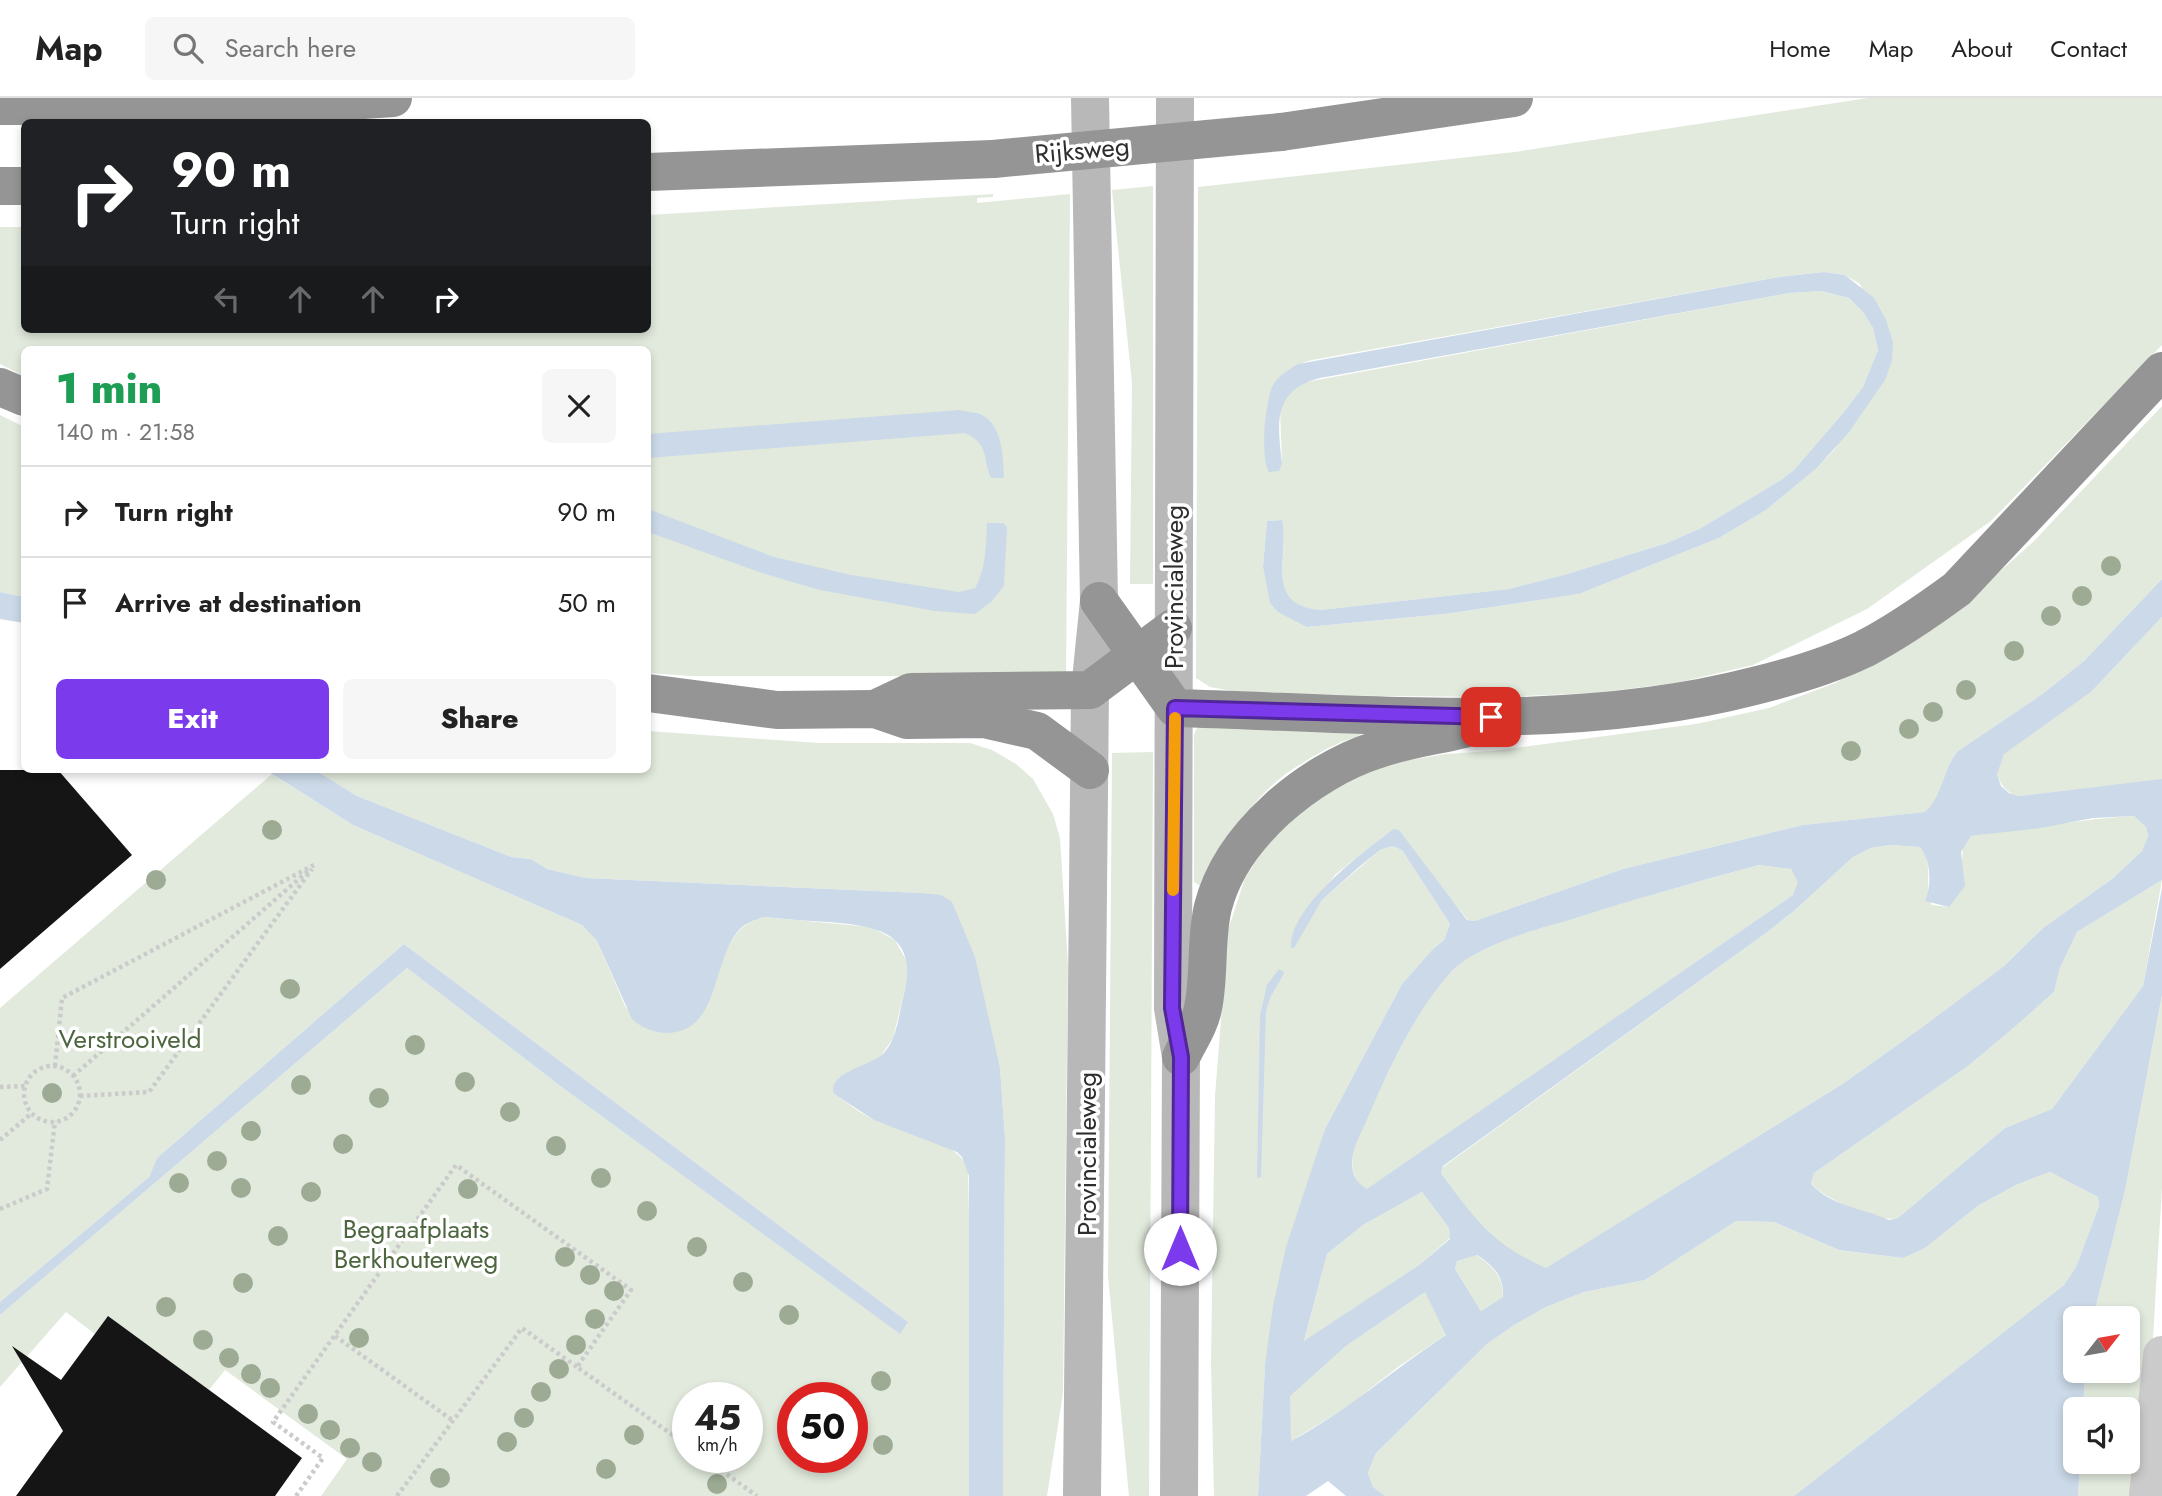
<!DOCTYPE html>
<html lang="en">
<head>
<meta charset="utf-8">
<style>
  :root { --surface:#fff; --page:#f6f6f6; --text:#222; --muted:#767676; --line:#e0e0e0; --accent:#7c3aed }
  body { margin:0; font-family:Jost,sans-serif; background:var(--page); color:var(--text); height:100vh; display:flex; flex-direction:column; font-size:26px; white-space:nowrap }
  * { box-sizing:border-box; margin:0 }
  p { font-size:23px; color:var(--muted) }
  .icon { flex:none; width:38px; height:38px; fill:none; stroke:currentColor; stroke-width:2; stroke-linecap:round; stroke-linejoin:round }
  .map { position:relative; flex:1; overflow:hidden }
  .details { position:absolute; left:21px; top:248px; width:630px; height:427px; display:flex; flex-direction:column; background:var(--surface); border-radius:10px; box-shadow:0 4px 10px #0003 }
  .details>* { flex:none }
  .guide { position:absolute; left:21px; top:21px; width:630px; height:214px; border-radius:10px; box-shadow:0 4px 10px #0003; background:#202124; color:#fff; overflow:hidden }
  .needle { width:46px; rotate:59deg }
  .buttons { position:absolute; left:2063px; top:1208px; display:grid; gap:14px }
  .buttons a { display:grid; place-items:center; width:77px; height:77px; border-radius:10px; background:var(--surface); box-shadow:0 4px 10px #0003; font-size:35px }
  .speed { position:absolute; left:672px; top:1284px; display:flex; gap:14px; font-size:35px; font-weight:700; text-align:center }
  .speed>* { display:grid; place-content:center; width:91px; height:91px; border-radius:50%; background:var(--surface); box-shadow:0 4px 10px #0003; line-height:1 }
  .speed small { font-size:18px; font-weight:400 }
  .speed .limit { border:10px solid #d22; background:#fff; color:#111 }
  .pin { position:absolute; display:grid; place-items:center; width:60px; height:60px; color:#fff; margin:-30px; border-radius:14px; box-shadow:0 4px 10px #0006 }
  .me { position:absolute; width:77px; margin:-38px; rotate:0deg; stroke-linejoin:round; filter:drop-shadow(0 0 5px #0008) }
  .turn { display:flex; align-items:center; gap:24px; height:147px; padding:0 35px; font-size:32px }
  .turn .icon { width:91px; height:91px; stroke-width:2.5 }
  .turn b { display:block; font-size:49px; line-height:60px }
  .lanes { display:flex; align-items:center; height:66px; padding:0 35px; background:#0003; justify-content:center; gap:35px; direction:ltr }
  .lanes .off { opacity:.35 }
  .round { display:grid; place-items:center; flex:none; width:74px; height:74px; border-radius:10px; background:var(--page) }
  .head { display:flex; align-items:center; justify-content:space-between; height:119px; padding:0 35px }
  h1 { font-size:42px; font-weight:800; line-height:52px; color:#1e9e55 }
  .primary-button { display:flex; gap:14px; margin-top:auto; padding:14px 35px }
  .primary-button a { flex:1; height:80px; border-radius:10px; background:var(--accent); color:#fff; font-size:28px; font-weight:800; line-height:80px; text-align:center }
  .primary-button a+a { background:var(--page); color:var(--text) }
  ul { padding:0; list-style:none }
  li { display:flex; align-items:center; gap:21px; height:91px; padding:0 35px; border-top:2px solid var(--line) }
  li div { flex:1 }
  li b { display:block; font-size:26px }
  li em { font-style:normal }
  header { display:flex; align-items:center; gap:42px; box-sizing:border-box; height:98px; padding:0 35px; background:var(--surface); border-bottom:2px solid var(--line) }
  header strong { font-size:33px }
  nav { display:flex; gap:38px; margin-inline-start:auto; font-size:24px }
  .search { width:490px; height:63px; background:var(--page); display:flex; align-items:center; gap:18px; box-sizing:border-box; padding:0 24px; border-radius:10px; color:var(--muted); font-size:26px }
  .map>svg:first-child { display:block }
  .green { fill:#e2eadd; fill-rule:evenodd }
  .water { fill:#cbd9e8; fill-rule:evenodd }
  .building { fill:#151515 }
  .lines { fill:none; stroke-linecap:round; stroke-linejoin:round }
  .path { stroke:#cbcbcb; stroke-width:4.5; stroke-dasharray:3.5 3.5; stroke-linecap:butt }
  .tertiary { stroke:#cbcbcb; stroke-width:38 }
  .secondary { stroke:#b8b8b8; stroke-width:38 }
  .motorway { stroke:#959595; stroke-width:38 }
  .motorway-bridge { stroke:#959595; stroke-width:38 }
  .tree { fill:#9dab95 }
  .route-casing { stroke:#51269a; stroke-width:18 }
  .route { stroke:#7c3aed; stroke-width:12 }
  .slow { stroke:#f59e0b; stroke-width:12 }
  .labels { text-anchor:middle; stroke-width:7; stroke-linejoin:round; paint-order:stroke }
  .street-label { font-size:26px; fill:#2e2e2e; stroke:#fff }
  .park-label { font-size:26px; fill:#4d663f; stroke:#fff }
</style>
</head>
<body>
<header>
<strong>Map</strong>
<div class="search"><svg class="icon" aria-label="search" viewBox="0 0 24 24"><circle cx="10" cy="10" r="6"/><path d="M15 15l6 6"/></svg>Search here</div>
<nav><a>Home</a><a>Map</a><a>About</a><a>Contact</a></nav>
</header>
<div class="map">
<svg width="2162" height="1398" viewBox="0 0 2162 1398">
  <rect width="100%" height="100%" fill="#fff"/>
  <g class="green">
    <path d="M1868 0H2162V247L1991 423 1867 511 1753 567 1676 585 1593 595 1502 599 1255 597 1210 589 1196 580 1198 89 1515 54ZM1824 174 1845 177 1860 186 1892 263 1834 352 1817 370 1766 412 1719 440 1579 496 1445 516 1307 529 1263 468 1267 423 1281 422C1292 459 1261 507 1320 512L1509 491 1567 476 1667 445 1701 430 1781 382 1794 372 1843 315 1863 289 1878 252 1873 230 1863 214 1849 200 1821 193 1789 195 1301 285 1287 296 1280 311 1282 365 1265 359C1266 315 1260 276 1312 262L1779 179Z"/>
    <polygon points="1153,88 1153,486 1130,486 1132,285 1112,92"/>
    <polygon points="993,96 993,99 977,100 977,105 1070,96 1066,578 691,578 648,575 648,252 24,252 24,278 0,266 0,129 24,129 24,231 648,231 648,117"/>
    <path d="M2162 308V481L2084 563 2041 597 1958 653C1942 672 1943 698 1926 714L1803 727 1623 771 1475 823 1468 822 1393 731 1336 776 1310 807 1313 817 1322 802 1380 752 1392 748 1402 752 1450 826 1444 842 1432 852 1402 886 1325 1031 1308 1088 1265 1267 1258 1398H1214L1211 1265 1215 998 1228 832 1245 780 1281 724 1374 668 1445 656 1492 653 1696 626 1769 610 1835 585 1908 544 1969 501 2033 444Z"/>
    <polygon points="0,317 24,329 24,499 0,494"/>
    <path d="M2162 519V705L2105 688 2019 698C2000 693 1998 679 1993 662L2091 594Z"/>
    <path d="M1198 627 1366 632C1358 641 1347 641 1337 646 1321 653 1304 664 1290 673 1249 701 1226 747 1200 788L1194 784V637Z"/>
    <polygon points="648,633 819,645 970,645 992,652 1016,666 1033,681 1053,716 1060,740 1068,867 1063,1295 1047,1398 1003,1398 1005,1040 1000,970 921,795 586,780 547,771 531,761 511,759 357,698 315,672 648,672"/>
    <polygon points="1153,654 1149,1398 1129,1398 1108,1178 1112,655"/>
    <path d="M272 676 353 727 582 827 597 843 626 910 663 935C724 931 707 866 740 832 746 825 756 822 764 819L871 829 895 842 906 862 908 879 893 940 881 958 834 996C848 1005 862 1017 877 1023 904 1034 958 1042 968 1071L971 1206 969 1398H321L347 1361 225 1272 209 1292 108 1218 95 1236 66 1214 0 1289V1217L407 870 559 987 899 1235 908 1224 404 846 157 1060 149 1079 0 1204V910ZM688 1300H747V1360H688ZM793 1300H852V1360H793Z"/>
    <path d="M2134 718 2146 729 2148 738 2142 753 2112 781 2043 830 2004 868 1921 930 1844 985 1545 1171 1513 1154 1483 1132 1441 1075 1443 1069 1766 835 1795 812 1853 759 1871 750 1890 747 1920 749C1935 765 1923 789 1932 807L1949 809 1962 763 1963 747 1971 738C2025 732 2079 721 2134 718Z"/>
    <path d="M1759 767 1791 771 1799 784 1793 797 1367 1092C1340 1074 1357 1043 1367 1020 1390 970 1414 914 1452 873 1476 848 1531 833 1564 823 1628 803 1693 785 1759 767Z"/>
    <path d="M2162 782 2143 888 2052 1011 2005 1030 1898 1120C1879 1125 1825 1101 1811 1086L1814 1075 1968 968 2017 927 2054 894 2060 870 2077 834Z"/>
    <polygon points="2162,897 2162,1090 2150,1289 2135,1398 2078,1398 2080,1363 2128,1363 2128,1311 2083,1311 2085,1272 2128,1272 2128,1220 2093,1220 2125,1093"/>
    <polygon points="2050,1074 2098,1099 2099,1108 2076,1169 2064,1187 1794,1398 1385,1398 1373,1389 1368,1375 1376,1355 1487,1246 1514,1227 1546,1209 1584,1194 1645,1182 1736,1123 1774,1124 1839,1152 1903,1160 1925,1150 1979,1107 2018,1086"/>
    <polygon points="1422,1094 1449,1130 1450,1140 1419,1167 1304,1244 1327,1156 1363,1127"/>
    <path d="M1476 1157C1493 1168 1503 1178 1503 1199L1481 1213 1455 1171 1457 1163Z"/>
    <polygon points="1425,1194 1447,1236 1398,1269 1347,1309 1291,1343 1289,1298 1346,1248"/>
  </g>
  <g class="water">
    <path d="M1824 174 1845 177 1874 200 1886 222 1893 244 1892 263 1885 282 1849 334 1817 370 1766 412 1719 440 1579 496 1445 516 1307 529 1278 514 1270 505 1263 468 1267 423 1282 422C1290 459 1263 507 1320 512L1509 491 1567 476 1667 445 1701 430 1781 382 1794 372 1843 315 1863 289 1878 252 1873 230 1863 214 1849 200 1821 193 1789 195 1320 280C1273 292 1277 324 1282 365L1279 373 1269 374C1260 360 1265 302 1273 287 1279 277 1288 272 1298 266L1779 179Z"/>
    <path d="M960 312C967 314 976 314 982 317 1003 328 1003 360 1004 380H991C982 359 990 347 965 335L648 360V336Z"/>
    <path d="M648 411 774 459 851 477 959 494 975 490C986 472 986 446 987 425H1003L1007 429 1004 488 991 504 975 516 935 513 820 492 759 474 648 434Z"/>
    <path d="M2162 481V519L2091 594 2004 656 1997 676 2001 688 2009 695 2019 698 2162 681V782L2077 834 2060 870 2054 894 2017 927 1968 968 1814 1075 1811 1086C1831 1108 1863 1110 1889 1122L1898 1120 2005 1030 2052 1011 2143 888 2162 790V897L2125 1093 2093 1220H2076V1272H2085L2083 1311H2076V1363H2080L2078 1398H1794L2064 1187 2076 1169 2099 1108 2098 1099 2050 1074 2018 1086 1979 1107 1925 1150 1903 1160 1839 1152 1774 1124 1736 1123 1645 1182 1584 1194 1546 1209 1514 1227 1487 1246 1376 1355 1368 1375 1373 1389 1385 1398H1346L1328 1383 1306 1398H1258L1265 1267 1273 1208 1286 1149 1325 1031 1402 886 1432 852 1444 842 1450 826 1402 752 1392 748 1380 752 1359 769 1322 802 1294 850H1291C1289 808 1364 754 1393 731L1399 732 1467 822 1475 823 1623 771 1803 727 1925 714C1943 698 1942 672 1958 653L2041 597 2084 563ZM2134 718 2146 729 2148 738 2142 753 2112 781 2043 830 2004 868 1921 930 1844 985 1546 1170C1490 1145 1476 1122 1441 1075L1443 1068 1766 835 1795 812 1853 759 1871 750 1890 747 1920 749C1931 762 1932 788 1925 803L1949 809 1965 788 1961 754 1971 738 2041 730 2093 720ZM1759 767 1791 771 1798 784 1793 797 1367 1091C1341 1076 1355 1047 1365 1026 1388 973 1413 916 1452 873 1477 847 1535 832 1569 822 1632 802 1695 784 1759 767ZM1422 1094 1449 1130 1450 1141 1419 1167 1304 1243 1327 1156 1363 1127ZM1477 1157C1494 1168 1504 1178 1503 1199L1481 1213 1455 1171 1457 1163ZM1425 1194 1446 1237C1394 1271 1346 1314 1291 1343L1290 1298 1346 1248Z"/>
    <polygon points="0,494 24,499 24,525 0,521"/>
    <path d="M266 672H315L357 698 511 759 531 761 547 771 586 780 921 795 941 797 952 804 975 859 1000 970 1005 1040 1003 1398H969V1078L962 1059 957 1054 874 1022 834 996C826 975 872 967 883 956 897 942 899 915 904 896 919 834 877 828 828 824 807 823 786 821 764 819 756 822 747 824 740 831 711 861 721 935 666 935 655 935 640 929 632 921L597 843 582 827 353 727Z"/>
    <polygon points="404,846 908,1224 900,1236 559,987 407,870 0,1217 0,1204 149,1079 157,1060"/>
    <polygon points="1279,871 1284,874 1283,877 1270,900 1266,914 1261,1079 1257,1080 1260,917 1267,887"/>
  </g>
  <g class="building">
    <polygon points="0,672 58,672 132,757 0,871"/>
    <polygon points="108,1218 302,1360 275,1398 16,1398 63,1333 12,1248 61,1282"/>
  </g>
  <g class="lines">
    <g class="path">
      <polyline points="55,968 62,900 314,767"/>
      <circle cx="52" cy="996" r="28"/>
      <polyline points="73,978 308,773"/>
      <polyline points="0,989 26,988"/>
      <polyline points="80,998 149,994 312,771"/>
      <polyline points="0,1042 32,1015"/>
      <polyline points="0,1111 47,1091 55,1023"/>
      <polyline points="335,1238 452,1322"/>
      <polyline points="704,1360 757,1398"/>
      <polyline points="296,1398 323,1360 273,1324 456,1067 631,1192 577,1269 688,1348"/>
      <polyline points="397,1398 522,1230 577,1269"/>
    </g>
    <polyline class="tertiary" points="2148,1398 2162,1257"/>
    <g class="secondary">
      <polyline points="1175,0 1173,910 1181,959 1179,1398"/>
      <polyline points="1082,1398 1090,592 1099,503 1090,0"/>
    </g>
    <g class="motorway">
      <polyline points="0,8 274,8 393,0"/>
      <polyline points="1281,34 1514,0"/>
      <polyline points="648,74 993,61"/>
      <polyline points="0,88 24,88"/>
      <polyline points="0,289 24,299"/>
      <path d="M1099 503 1175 610C1364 615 1569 636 1754 588 1791 579 1829 568 1864 551 1897 534 1927 513 1957 491L2162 273"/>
      <polyline points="648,595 777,612 875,611 907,622 984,621 1037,633 1090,672"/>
      <polyline points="875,611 911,594 1090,592 1173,530"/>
      <path d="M1181 959C1188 944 1200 927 1203 910 1210 877 1205 842 1213 809 1231 738 1308 674 1376 652 1404 642 1435 638 1464 631"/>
    </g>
    <polyline class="motorway-bridge" points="993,61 1281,34"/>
  </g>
  <g class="tree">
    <circle cx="2111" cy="468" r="10"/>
    <circle cx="2082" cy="498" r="10"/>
    <circle cx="2051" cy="518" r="10"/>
    <circle cx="2014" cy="553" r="10"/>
    <circle cx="1966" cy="592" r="10"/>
    <circle cx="1933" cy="614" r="10"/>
    <circle cx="1909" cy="631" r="10"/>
    <circle cx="1851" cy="653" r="10"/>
    <circle cx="272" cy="732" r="10"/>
    <circle cx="156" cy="782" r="10"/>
    <circle cx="290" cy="891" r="10"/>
    <circle cx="415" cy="947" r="10"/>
    <circle cx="465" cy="984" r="10"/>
    <circle cx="301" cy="987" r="10"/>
    <circle cx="52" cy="995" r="10"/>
    <circle cx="379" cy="1000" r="10"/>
    <circle cx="510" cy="1014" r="10"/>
    <circle cx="251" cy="1033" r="10"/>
    <circle cx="343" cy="1046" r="10"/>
    <circle cx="556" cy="1048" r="10"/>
    <circle cx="217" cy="1063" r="10"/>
    <circle cx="601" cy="1080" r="10"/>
    <circle cx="179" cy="1085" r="10"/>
    <circle cx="241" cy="1090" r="10"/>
    <circle cx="468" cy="1091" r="10"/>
    <circle cx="311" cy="1094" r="10"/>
    <circle cx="647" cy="1113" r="10"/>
    <circle cx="278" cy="1138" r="10"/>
    <circle cx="697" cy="1149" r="10"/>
    <circle cx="565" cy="1159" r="10"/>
    <circle cx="590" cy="1177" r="10"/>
    <circle cx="743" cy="1184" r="10"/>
    <circle cx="243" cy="1185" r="10"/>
    <circle cx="614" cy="1193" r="10"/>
    <circle cx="166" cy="1209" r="10"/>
    <circle cx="789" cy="1217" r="10"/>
    <circle cx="595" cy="1221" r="10"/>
    <circle cx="359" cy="1240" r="10"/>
    <circle cx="203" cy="1242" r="10"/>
    <circle cx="576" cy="1247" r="10"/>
    <circle cx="229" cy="1260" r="10"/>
    <circle cx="559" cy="1271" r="10"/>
    <circle cx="251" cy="1276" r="10"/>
    <circle cx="881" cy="1283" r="10"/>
    <circle cx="270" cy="1290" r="10"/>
    <circle cx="541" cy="1294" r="10"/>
    <circle cx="308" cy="1316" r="10"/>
    <circle cx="524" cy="1320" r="10"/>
    <circle cx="330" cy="1332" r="10"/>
    <circle cx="634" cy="1337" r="10"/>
    <circle cx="507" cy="1344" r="10"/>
    <circle cx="883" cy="1347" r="10"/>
    <circle cx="350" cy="1350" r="10"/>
    <circle cx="372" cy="1364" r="10"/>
    <circle cx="606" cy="1371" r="10"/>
    <circle cx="440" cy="1380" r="10"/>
    <circle cx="717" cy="1386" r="10"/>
  </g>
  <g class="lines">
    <g class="route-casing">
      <polyline id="route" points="1180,1151 1181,959 1172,910 1175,610 1491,619"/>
    </g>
    <use href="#route" class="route"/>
    <polyline class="slow" points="1173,792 1175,620"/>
  </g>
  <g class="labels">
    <g class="street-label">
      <text transform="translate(1082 52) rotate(-5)" y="9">Rijksweg</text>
      <text transform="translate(1174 489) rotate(-90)" y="9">Provincialeweg</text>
      <text transform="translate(1087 1056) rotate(-90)" y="9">Provincialeweg</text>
    </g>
    <g class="park-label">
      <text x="130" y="950">Verstrooiveld</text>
      <text x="416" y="1140">Begraafplaats<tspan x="416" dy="30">Berkhouterweg</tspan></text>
    </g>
  </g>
</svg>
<div class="buttons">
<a><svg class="needle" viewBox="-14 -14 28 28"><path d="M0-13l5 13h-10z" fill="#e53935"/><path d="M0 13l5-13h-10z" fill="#767676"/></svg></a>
<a><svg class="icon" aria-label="sound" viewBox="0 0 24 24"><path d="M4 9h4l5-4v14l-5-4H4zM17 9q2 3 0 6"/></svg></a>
</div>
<div class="speed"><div>45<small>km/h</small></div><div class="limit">50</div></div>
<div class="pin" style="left:1491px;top:619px;background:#d93025"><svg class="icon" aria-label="arrive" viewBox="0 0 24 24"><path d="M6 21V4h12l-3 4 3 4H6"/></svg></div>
<svg class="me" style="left:1180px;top:1151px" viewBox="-20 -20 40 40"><circle r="19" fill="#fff"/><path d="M0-13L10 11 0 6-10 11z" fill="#7c3aed"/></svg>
<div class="guide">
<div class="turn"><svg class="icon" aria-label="right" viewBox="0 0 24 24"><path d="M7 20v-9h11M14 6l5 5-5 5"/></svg><div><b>90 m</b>Turn right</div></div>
<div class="lanes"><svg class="icon off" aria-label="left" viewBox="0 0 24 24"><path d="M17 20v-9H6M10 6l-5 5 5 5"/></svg><svg class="icon off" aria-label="ahead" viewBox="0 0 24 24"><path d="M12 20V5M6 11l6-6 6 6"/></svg><svg class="icon off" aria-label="ahead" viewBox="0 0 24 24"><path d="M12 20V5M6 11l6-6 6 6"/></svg><svg class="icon" aria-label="right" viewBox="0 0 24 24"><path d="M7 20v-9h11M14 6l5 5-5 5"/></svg></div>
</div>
<section class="details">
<div class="head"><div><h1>1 min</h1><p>140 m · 21:58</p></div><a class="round"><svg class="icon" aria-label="close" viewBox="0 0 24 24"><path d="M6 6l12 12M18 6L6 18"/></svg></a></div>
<ul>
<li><svg class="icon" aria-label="right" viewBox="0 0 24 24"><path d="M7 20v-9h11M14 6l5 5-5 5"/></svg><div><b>Turn right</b></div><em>90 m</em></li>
<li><svg class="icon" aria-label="arrive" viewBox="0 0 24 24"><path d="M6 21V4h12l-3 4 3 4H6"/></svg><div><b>Arrive at destination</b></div><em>50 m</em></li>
</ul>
<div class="primary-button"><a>Exit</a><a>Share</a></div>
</section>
</div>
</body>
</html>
